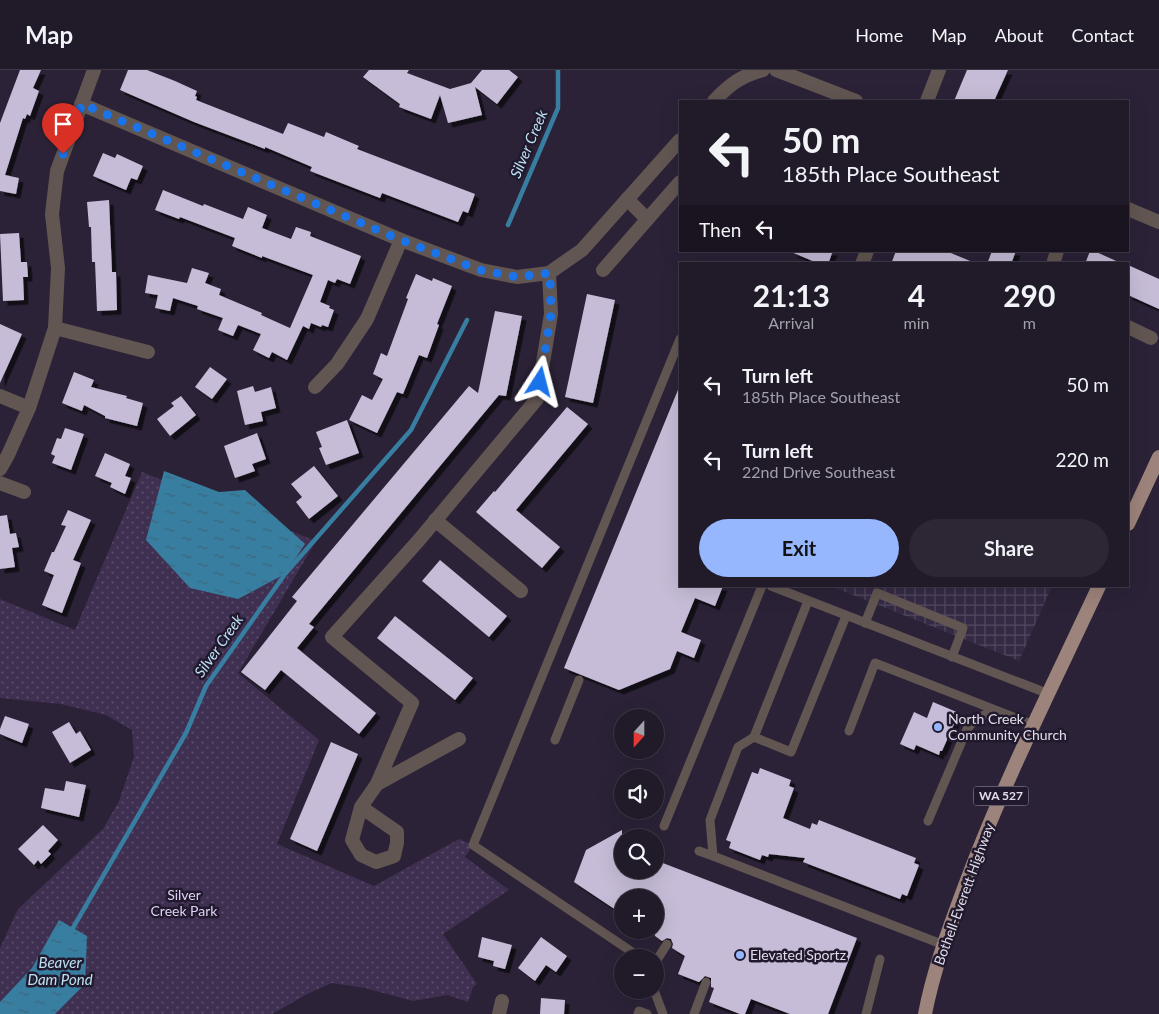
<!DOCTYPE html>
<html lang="en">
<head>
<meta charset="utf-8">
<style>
  :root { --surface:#201a29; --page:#2d2735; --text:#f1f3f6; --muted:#a2a1a8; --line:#3d3846; --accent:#96b6fd }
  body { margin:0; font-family:Lato,sans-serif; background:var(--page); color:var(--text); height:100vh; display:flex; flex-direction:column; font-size:19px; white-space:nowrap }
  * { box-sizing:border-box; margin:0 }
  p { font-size:16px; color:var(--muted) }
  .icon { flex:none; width:28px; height:28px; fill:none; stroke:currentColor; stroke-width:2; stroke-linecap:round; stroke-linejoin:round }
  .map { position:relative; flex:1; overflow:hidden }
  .sheet { position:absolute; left:679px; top:192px; width:450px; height:325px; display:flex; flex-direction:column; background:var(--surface); border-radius:0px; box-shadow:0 5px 20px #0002,0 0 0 1px var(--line) }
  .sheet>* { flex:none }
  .top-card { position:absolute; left:679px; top:30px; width:450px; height:152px; border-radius:0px; box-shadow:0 5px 20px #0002,0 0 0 1px var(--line); background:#201a29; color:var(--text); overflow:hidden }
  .needle { width:32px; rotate:201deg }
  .tools { position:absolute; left:614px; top:639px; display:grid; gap:10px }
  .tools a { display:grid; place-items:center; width:50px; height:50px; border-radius:50%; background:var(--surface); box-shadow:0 5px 20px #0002,0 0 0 1px var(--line); font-size:25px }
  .pin { position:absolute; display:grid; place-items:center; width:42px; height:42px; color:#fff; margin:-51px -21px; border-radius:50% 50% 50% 0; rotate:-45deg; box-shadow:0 0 5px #0007 }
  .pin .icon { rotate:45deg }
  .me { position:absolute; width:55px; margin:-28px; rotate:9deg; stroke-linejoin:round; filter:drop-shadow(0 0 4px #0008) }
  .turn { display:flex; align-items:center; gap:18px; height:105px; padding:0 20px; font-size:22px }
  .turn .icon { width:65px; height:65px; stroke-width:2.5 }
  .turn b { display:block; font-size:35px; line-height:42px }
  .then { display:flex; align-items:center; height:48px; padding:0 20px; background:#0003; gap:10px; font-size:19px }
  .eta { display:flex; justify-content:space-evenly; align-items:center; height:85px; text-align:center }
  .eta b { font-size:30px; font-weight:700; line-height:35px }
  .button { display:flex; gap:10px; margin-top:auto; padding:10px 20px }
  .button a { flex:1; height:58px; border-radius:30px; background:var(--accent); color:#111; font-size:20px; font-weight:700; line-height:58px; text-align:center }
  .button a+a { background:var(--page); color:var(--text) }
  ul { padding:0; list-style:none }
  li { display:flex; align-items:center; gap:15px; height:75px; padding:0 20px }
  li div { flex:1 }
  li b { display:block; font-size:19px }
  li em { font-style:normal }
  header { display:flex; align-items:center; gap:30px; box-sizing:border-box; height:70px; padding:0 25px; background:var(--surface); border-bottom:1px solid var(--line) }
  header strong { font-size:24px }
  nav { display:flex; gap:28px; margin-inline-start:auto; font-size:18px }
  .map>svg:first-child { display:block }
  .industrial { fill:url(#industrial-grid) }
  .park { fill:url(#park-dots) }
  .water { fill:url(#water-ripples) }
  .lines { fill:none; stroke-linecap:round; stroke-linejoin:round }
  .stream { stroke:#387ea0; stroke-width:4.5 }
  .building { fill:#c6bcd7; filter:url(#shadow) }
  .service { stroke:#625652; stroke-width:9 }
  .minor { stroke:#625652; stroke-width:14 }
  .primary { stroke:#9c837b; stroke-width:14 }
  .route { stroke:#1a73e8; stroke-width:9; stroke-dasharray:0 16.2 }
  .poi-dot { fill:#96b6fd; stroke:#21192d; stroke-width:2 }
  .labels { text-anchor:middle; stroke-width:5; stroke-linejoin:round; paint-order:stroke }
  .shield { fill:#21192d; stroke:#a7a2b1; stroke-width:1 }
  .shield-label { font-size:12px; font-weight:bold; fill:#e1dce9 }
  .poi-label { font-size:14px; fill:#e1dce9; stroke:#21192d; text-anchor:start }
  .street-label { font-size:14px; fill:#e1dce9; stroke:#21192d }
  .park-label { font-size:14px; fill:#ded2f3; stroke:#21192d }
  .water-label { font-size:15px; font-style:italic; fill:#bce0f4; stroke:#21192d }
</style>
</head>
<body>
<header>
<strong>Map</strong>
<nav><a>Home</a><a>Map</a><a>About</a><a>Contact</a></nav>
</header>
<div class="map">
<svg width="1159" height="944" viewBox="0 0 1159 944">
  <defs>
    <pattern id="industrial-grid" width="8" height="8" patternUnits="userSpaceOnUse" patternTransform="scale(1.25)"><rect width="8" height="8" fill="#352a44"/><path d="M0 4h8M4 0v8" fill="none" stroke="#52485f"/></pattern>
    <pattern id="park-dots" width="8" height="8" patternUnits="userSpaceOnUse" patternTransform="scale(1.25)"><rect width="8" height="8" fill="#3f3052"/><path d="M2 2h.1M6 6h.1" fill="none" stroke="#5a4d6b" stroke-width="1.8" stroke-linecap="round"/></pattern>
    <pattern id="water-ripples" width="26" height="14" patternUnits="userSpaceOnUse" patternTransform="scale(1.25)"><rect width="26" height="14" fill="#387ea0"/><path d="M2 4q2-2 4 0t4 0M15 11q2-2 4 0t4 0" fill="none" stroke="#3d667c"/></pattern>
    <filter id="shadow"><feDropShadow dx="4.5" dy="4.5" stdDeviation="0" flood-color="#0009"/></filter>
  </defs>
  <rect width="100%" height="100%" fill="#2b2237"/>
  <polygon class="industrial" points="830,516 1052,516 1019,591"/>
  <polygon class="park" points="142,402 316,471 238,603 319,670 277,774 374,816 459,769 473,775 465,787 509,820 443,864 477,914 473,917 468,932 447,925 413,931 365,918 332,913 309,923 272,944 0,944 0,878 18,839 103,759 119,731 134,687 132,660 106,645 61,634 0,628 0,529 75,560"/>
  <g class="water">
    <polygon points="164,401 219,422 245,420 305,474 285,504 238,529 190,518 146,470"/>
    <polygon points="59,850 87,866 85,914 55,944 0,944 0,932 32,898"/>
  </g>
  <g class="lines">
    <g class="stream">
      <polyline points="508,155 558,38 558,0"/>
      <polyline points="70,863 186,663 206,616 285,504 411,360 467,250"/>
    </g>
  </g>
  <g class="building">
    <polygon points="20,0 41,0 33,18 39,21 30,46 27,44 25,49 23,48 5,105 19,108 16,124 0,121 0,53"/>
    <polygon points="128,0 147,0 175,11 197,21 195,26 197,27 196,30 283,64 288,53 324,67 326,62 359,76 357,79 475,124 468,143 463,141 458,152 382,123 380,128 310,101 312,97 265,77 265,79 194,52 120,20"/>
    <polygon points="369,0 409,0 407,3 450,19 471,13 482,0 509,0 518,7 497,34 475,17 482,45 448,53 440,25 431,49 399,37 400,34 363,7"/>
    <polygon points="967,0 1008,0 994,31 954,31"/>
    <polygon points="103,83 115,88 117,84 143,96 137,110 131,108 126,120 93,106"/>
    <polygon points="163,120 203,136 204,134 243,149 248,137 267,145 262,158 291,169 296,157 311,162 310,166 361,186 350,214 337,209 335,213 328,210 320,232 330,236 329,238 334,240 328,257 322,255 321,257 311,253 309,259 303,256 287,290 272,282 269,288 253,280 261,264 238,255 233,266 218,260 223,248 197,239 198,236 173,228 170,241 155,238 158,225 145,223 148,205 187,213 192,198 209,203 205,213 221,219 219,225 262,243 261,245 290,258 313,205 262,186 262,188 232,176 235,168 180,147 179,149 155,140"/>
    <polygon points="109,130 112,202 116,202 117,240 97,241 95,192 92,192 91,157 89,157 87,132"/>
    <polygon points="19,163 21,192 27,192 28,207 23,207 24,230 3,231 0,164"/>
    <polygon points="833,181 828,194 820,194 791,182"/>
    <polygon points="896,181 946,181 975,193 891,194"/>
    <polygon points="992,181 1016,181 1011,194 987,194"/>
    <polygon points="1090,181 1094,181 1123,194 1085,194"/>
    <polygon points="1128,195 1159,209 1159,239 1128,225"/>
    <polygon points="416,204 432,211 433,208 452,216 437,254 439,255 427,288 419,285 403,324 397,322 377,363 349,350 362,325 372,330 383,309 373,304 381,283 387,286 408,229 406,228"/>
    <polygon points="587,224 615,230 593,333 565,327"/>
    <polygon points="495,241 522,246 506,326 499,325 309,554 314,557 297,578 376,643 359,664 281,600 265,620 241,602 297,531 292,527 469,316 478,323"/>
    <polygon points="0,254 22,264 0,313"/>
    <polygon points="210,297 227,309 212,329 195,317"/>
    <polygon points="74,302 94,310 91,317 127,326 126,328 143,333 137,356 105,348 105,346 84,335 82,341 62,333"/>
    <polygon points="680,315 680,516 723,516 715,536 695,528 681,562 701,570 694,588 677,581 670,599 619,620 564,598"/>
    <polygon points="253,316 255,322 271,317 276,338 261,342 263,351 245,355 237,321"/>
    <polygon points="181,326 196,345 170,366 157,349 174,336 171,333"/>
    <polygon points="567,337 588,354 516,440 560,477 542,498 476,442 494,421 495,422"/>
    <polygon points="347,350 359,383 326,395 319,378 322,377 316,362"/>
    <polygon points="65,358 84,364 71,400 52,393 55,386 51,384 57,368 61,369"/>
    <polygon points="257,363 266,389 252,394 255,401 235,408 224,376"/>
    <polygon points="105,383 130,394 125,406 131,408 125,424 110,417 112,413 95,406"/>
    <polygon points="314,396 338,426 309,449 296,432 302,427 291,414"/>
    <polygon points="68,440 91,450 73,490 81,493 62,543 42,535 54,505 44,501 52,482 54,482 66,456 61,455"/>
    <polygon points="7,445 10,464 16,463 19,477 12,478 15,497 0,499 0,446"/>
    <polygon points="440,490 507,546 489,567 422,511"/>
    <polygon points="395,546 473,608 455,630 377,568"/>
    <polygon points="933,632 959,643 942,681 940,681 939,685 916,675 914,680 900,674 914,642 927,648"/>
    <polygon points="5,646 29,654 22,673 0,664 0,659"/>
    <polygon points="69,652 76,664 80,661 91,680 70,693 52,662"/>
    <polygon points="331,672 358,684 317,781 290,769"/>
    <polygon points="760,698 791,710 789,716 794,718 783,748 810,759 812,753 817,755 819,750 916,788 914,793 919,795 907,826 902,824 900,829 803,792 805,788 769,784 768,787 762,785 760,790 729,778 731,772 726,770 752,702 758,704"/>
    <polygon points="66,711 86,715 79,747 41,738 45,718 64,721"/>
    <polygon points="43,755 58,770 48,781 51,784 41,794 38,790 34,795 18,779"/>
    <polygon points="622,760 622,800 655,800 655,790 857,868 828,944 790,944 751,929 745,944 740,944 709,932 714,918 711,917 711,908 705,906 699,912 678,904 685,886 672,878 673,874 671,869 667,868 662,871 655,866 655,828 622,828 622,844 574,812 586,780"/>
    <polygon points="482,867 512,875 505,899 493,896 494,891 478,887"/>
    <polygon points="541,867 567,886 556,902 546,895 535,911 518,898"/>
    <polygon points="541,928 565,930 564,944 540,944"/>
  </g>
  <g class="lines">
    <g class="service">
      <polyline points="771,516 1049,624"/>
      <polyline points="808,531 754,667 791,682 846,546"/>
      <polyline points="865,553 877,523 963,558 952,587"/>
      <polyline points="849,661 875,593 1034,655"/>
      <polyline points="754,667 738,677 710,750 713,786 944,875"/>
      <polyline points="555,670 579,610"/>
      <path d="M928 751 967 659C976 648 984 644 997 641"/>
      <polyline points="664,756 762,516"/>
      <polyline points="699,781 713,786"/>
      <polyline points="641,888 473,775 680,269"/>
      <polyline points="655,893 667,874"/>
      <polyline points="654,920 663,944"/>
      <polyline points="638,944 639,941 647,944"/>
      <polyline points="694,944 706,912"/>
      <polyline points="866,944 880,889"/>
    </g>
    <g class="minor">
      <polyline points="776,0 856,31"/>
      <path d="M714 31C730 14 741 6 763 0"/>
      <polyline points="927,31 939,0"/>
      <polyline points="81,34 401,170 481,200 517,207 549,203 582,180 680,70"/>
      <polyline points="627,129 647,149"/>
      <polyline points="1128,139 1159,152"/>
      <polyline points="862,194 867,181"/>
      <polyline points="1053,194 1057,181"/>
      <polyline points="603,200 680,112"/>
      <polyline points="1128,257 1151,268"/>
      <polyline points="55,258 148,282"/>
      <polyline points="315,317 337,294 367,249 401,170"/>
      <polyline points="0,326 29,338"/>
      <polyline points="0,399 8,385 29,338 55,258 58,198 52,144 57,101 94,0"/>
      <polyline points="0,413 24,422"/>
      <polyline points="435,450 521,521"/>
      <polyline points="377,714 459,669"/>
      <polyline points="361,737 397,762 397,773 394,786 376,792 361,785 352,770 361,737 377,714 412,633 332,567 419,470 537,329 551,244 549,203"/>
      <polyline points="499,944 502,931"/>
    </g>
    <g class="primary">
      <polyline points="1128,454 1159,387"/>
      <path d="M925 944C933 902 948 861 963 821 1001 717 1052 617 1099 516"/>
    </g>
  </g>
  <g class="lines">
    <polyline class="route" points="63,84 82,34 401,170 480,200 517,207 550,203 551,244 540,312"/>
  </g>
  <g class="poi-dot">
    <circle cx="938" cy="657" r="5"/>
    <circle cx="740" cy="885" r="5"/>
  </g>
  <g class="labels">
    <rect class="shield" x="973.5" y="716.5" width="55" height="19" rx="4"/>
    <g class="shield-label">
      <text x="1001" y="730">WA 527</text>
    </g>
    <g class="poi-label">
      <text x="948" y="654">North Creek<tspan x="948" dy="16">Community Church</tspan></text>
      <text x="750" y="890">Elevated Sportz</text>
    </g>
    <g class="street-label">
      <text transform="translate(964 824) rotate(-70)" y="5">Bothell-Everett Highway</text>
    </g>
    <g class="park-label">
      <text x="184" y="830">Silver<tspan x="184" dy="16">Creek Park</tspan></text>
    </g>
    <g class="water-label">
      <text transform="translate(529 74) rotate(-67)" y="5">Silver Creek</text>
      <text transform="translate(219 576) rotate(-55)" y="5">Silver Creek</text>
      <text x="60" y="898">Beaver<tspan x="60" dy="17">Dam Pond</tspan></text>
    </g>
  </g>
</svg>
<div class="tools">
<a><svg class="needle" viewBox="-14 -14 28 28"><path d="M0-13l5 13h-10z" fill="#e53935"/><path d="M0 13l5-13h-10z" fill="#a2a1a8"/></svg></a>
<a><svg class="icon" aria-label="sound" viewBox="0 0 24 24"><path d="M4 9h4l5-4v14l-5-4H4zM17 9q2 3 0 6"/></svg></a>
<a><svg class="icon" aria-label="search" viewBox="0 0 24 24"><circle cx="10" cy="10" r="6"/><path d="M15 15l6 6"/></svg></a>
<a>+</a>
<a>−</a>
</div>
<div class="pin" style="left:63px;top:84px;background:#d93025"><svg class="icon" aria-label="arrive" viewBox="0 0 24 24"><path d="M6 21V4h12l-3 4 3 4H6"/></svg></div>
<svg class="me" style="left:540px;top:312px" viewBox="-20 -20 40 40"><path d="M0-17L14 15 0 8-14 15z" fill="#1a73e8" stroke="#fff" stroke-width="4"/></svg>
<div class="top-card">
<div class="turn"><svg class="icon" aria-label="left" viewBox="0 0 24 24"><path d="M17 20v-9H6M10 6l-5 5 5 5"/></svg><div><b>50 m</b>185th Place Southeast</div></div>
<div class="then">Then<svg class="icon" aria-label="left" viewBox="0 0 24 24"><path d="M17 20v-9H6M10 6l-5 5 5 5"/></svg></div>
</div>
<section class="sheet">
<div class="eta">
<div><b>21:13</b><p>Arrival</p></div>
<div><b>4</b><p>min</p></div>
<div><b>290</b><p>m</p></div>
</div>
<ul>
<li><svg class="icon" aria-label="left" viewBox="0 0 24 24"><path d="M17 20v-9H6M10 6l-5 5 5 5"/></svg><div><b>Turn left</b><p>185th Place Southeast</p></div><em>50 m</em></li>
<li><svg class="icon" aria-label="left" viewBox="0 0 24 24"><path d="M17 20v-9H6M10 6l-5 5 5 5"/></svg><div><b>Turn left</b><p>22nd Drive Southeast</p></div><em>220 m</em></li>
</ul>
<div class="button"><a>Exit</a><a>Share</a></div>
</section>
</div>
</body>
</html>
